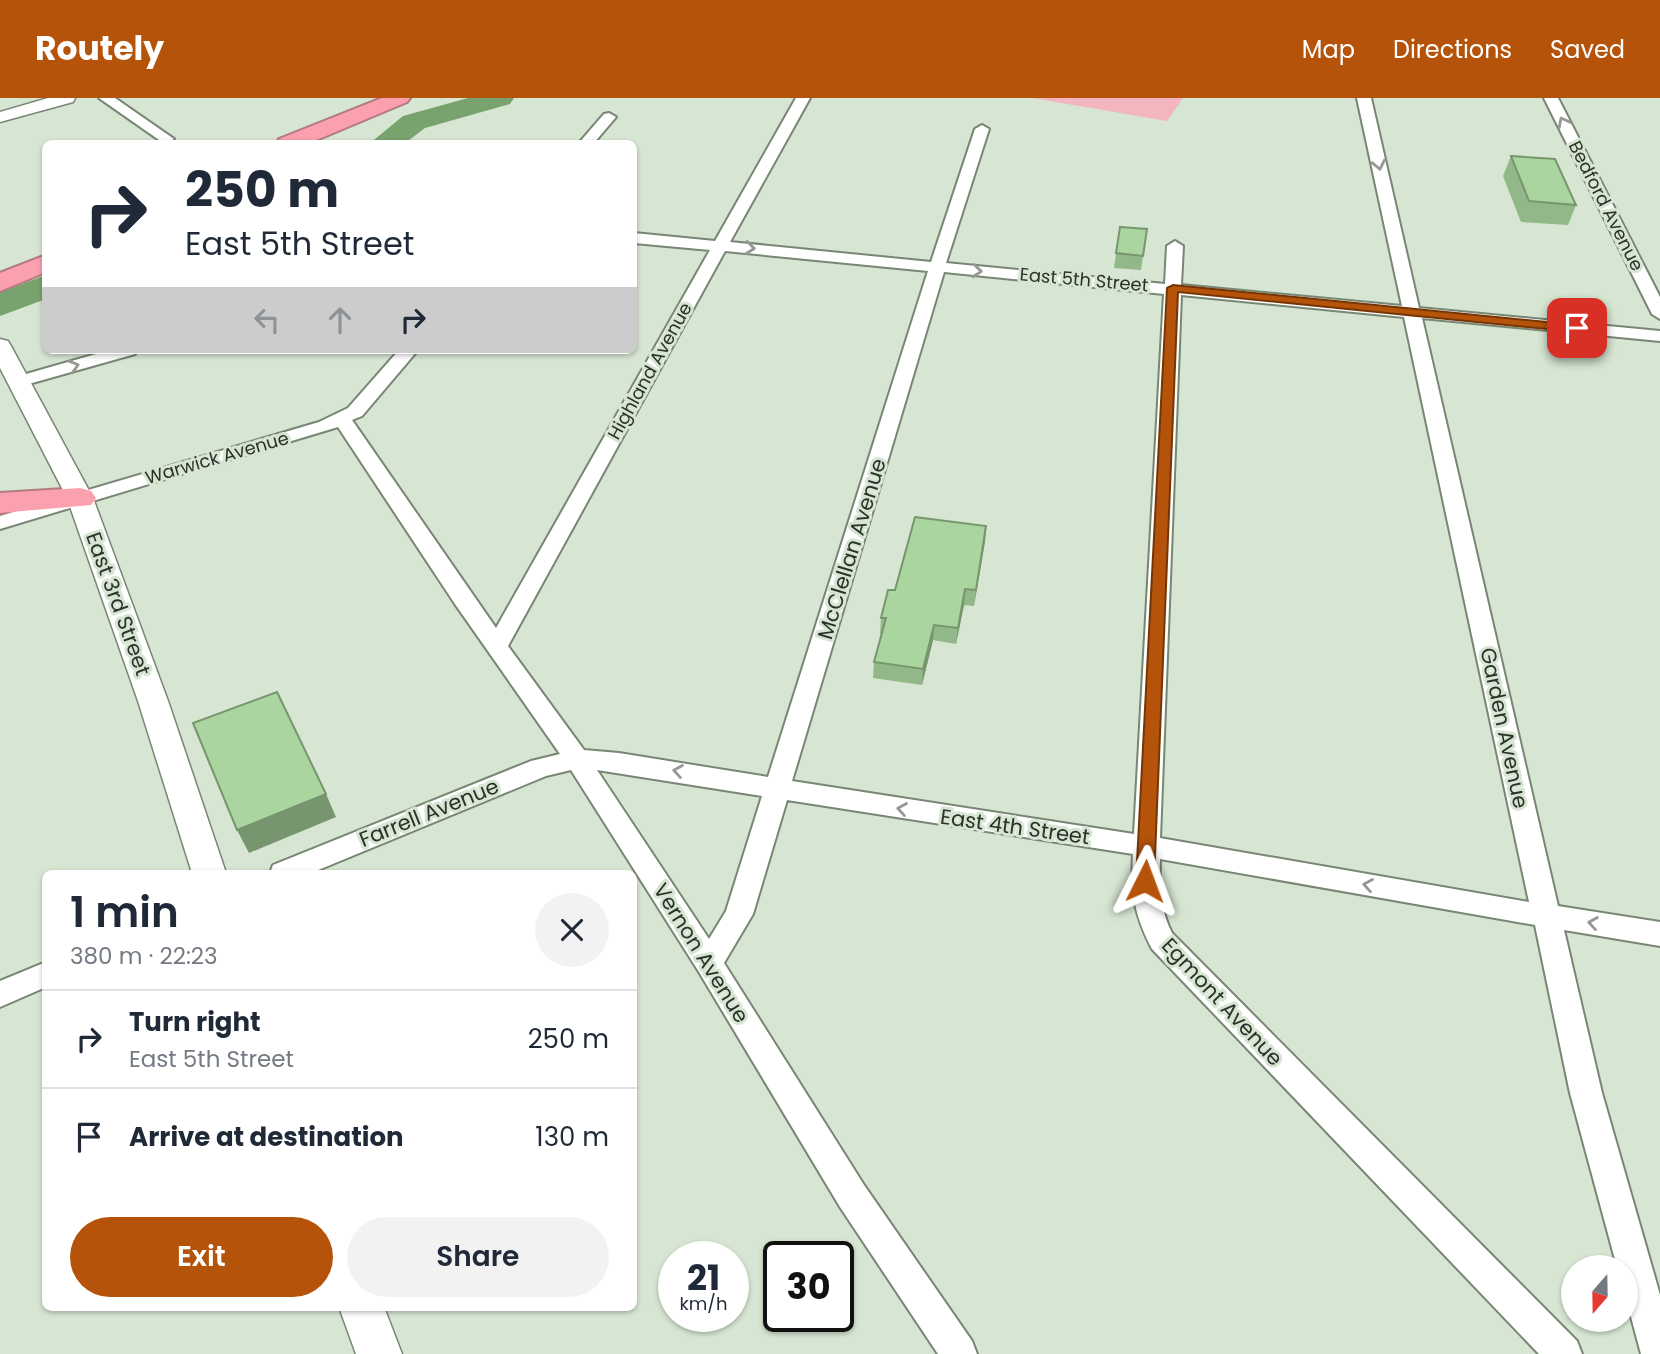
<!DOCTYPE html>
<html lang="en">
<head>
<meta charset="utf-8">
<style>
  :root { --surface:#fff; --page:#f2f2f3; --text:#1f2937; --muted:#747a83; --line:#e0e1e3; --accent:#b45309 }
  body { margin:0; font-family:Poppins,sans-serif; background:var(--page); color:var(--text); height:100vh; display:flex; flex-direction:column; font-size:26px; white-space:nowrap }
  * { box-sizing:border-box; margin:0 }
  p { font-size:23px; color:var(--muted) }
  .icon { flex:none; width:38px; height:38px; fill:none; stroke:currentColor; stroke-width:2; stroke-linecap:round; stroke-linejoin:round }
  .map { position:relative; flex:1; overflow:hidden }
  .side { position:absolute; left:42px; top:772px; width:595px; height:441px; display:flex; flex-direction:column; background:var(--surface); border-radius:10px; box-shadow:0 2px 5px #0004 }
  .side>* { flex:none }
  .banner { position:absolute; left:42px; top:42px; width:595px; height:214px; border-radius:10px; box-shadow:0 2px 5px #0004; background:#fff; color:var(--text); overflow:hidden }
  .needle { width:46px; rotate:200deg }
  .controls { position:absolute; left:1561px; top:1157px; display:grid; gap:14px }
  .controls a { display:grid; place-items:center; width:77px; height:77px; border-radius:50%; background:var(--surface); box-shadow:0 2px 5px #0004; font-size:35px }
  .speed { position:absolute; left:658px; top:1143px; display:flex; gap:14px; font-size:35px; font-weight:700; text-align:center }
  .speed>* { display:grid; place-content:center; width:91px; height:91px; border-radius:50%; background:var(--surface); box-shadow:0 2px 5px #0004; line-height:1 }
  .speed small { font-size:18px; font-weight:400 }
  .speed .limit { border:4px solid #111; border-radius:10px; background:#fff; color:#111 }
  .pin { position:absolute; display:grid; place-items:center; width:60px; height:60px; color:#fff; margin:-30px; border-radius:14px; box-shadow:0 4px 10px #0006 }
  .me { position:absolute; width:77px; margin:-38px; rotate:3deg; stroke-linejoin:round; filter:drop-shadow(0 0 5px #0008) }
  .turn { display:flex; align-items:center; gap:24px; height:147px; padding:0 28px; font-size:32px }
  .turn .icon { width:91px; height:91px; stroke-width:2.5 }
  .turn b { display:block; font-size:49px; line-height:60px }
  .lanes { display:flex; align-items:center; height:66px; padding:0 28px; background:#0003; justify-content:center; gap:35px; direction:ltr }
  .lanes .off { opacity:.35 }
  .round { display:grid; place-items:center; flex:none; width:74px; height:74px; border-radius:37px; background:var(--page) }
  .summary { display:flex; align-items:center; justify-content:space-between; height:119px; padding:0 28px }
  h1 { font-size:42px; font-weight:600; line-height:52px }
  .cta { display:flex; gap:14px; margin-top:auto; padding:14px 28px }
  .cta a { flex:1; height:80px; border-radius:42px; background:var(--accent); color:#fff; font-size:28px; font-weight:600; line-height:80px; text-align:center }
  .cta a+a { background:var(--page); color:var(--text) }
  ul { padding:0; list-style:none }
  li { display:flex; align-items:center; gap:21px; height:98px; padding:0 28px; border-top:2px solid var(--line) }
  li div { flex:1 }
  li b { display:block; font-size:26px }
  li em { font-style:normal }
  header { display:flex; align-items:center; gap:42px; box-sizing:border-box; height:98px; padding:0 35px; background:var(--accent); color:#fff }
  header strong { font-size:33px }
  nav { display:flex; gap:38px; margin-inline-start:auto; font-size:24px }
  .map>svg:first-child { display:block }
  .green { fill:#f3b6bf }
  .lines { fill:none; stroke-linecap:round; stroke-linejoin:round }
  .river { fill:#79a36e; fill-rule:evenodd }
  .minor-casing { stroke:#788674; stroke-width:4 }
  .tertiary-casing { stroke:#788674; stroke-width:3 }
  .motorway-casing { stroke:#b37a80; stroke-width:4 }
  .minor { fill:#fff; fill-rule:evenodd }
  .tertiary { fill:#fff; fill-rule:evenodd }
  .motorway { fill:#fba0af; fill-rule:evenodd }
  .wall { fill:#92b788 }
  .shaded-wall { fill:#77956f }
  .building { fill:#aad59e; stroke:#77956f; stroke-width:2 }
  .oneway { stroke:#969894 }
  .route { fill:#b45309; stroke:#753606; stroke-width:2 }
  .labels { text-anchor:middle; stroke-width:6; stroke-linejoin:round; paint-order:stroke }
  .far-street-label { font-size:18px; fill:#2c322a; stroke:#d6e6d2 }
  .street-label { font-size:21px; fill:#2c322a; stroke:#d6e6d2 }
</style>
</head>
<body>
<header>
<strong>Routely</strong>
<nav><a>Map</a><a>Directions</a><a>Saved</a></nav>
</header>
<div class="map">
<svg width="1660" height="1256" viewBox="0 0 1660 1256">
  <rect width="100%" height="100%" fill="#d6e6d2"/>
  <polygon class="green" points="1032,0 1183,0 1167,23"/>
  <g class="lines">
    <g class="river">
      <polygon points="468,0 514,0 510,6 425,30 404,46 369,46 403,18"/>
      <polygon points="46,177 46,201 0,218 0,194"/>
    </g>
    <g class="minor-casing">
      <g id="minor">
        <polygon points="99,0 115,0 174,41 167,45 162,44"/>
        <path d="M796 0H810L730 144 931 164 975 31 982 27 989 31 946 165 1165 186 1167 148 1175 143 1183 148 1181 187 1402 208 1357 0H1371L1419 210 1660 233V243L1422 220 1558 808 1660 824V848L1564 832 1602 995 1660 1197V1256H1641L1626 1200V1169H1617L1570 995 1535 827 1160 761C1159 786 1160 812 1172 835L1577 1243 1582 1256H1539L1152 851C1134 816 1131 796 1133 756L787 702 753 816 724 865 864 1087 972 1243 977 1256H938L840 1109 699 874 571 672 546 678 311 775H270L273 767 531 663 560 656 455 506 338 329 0 431V418L319 324 348 310 399 252H418L362 318 352 322 496 530 710 152 634 145V135L715 143ZM725 153 928 173 768 679 619 655 584 652 508 548ZM944 174 1164 196 1134 736 792 683ZM1181 197 1404 219 1529 804 1160 740ZM597 672 762 698 726 813 709 841Z"/>
        <polygon points="1544,0 1558,0 1660,199 1660,221 1652,216"/>
        <polygon points="609,15 616,19 593,46 578,46 604,16"/>
        <polygon points="110,252 138,252 135,256 18,289 9,284 12,280"/>
        <polygon points="46,864 46,889 0,909 0,883"/>
      </g>
    </g>
    <g class="tertiary-casing">
      <g id="tertiary">
        <polygon points="48,0 75,0 73,4 0,24 0,14"/>
        <polygon points="0,241 8,243 11,248 93,400 168,603 226,775 192,775 138,603 67,400 0,270"/>
        <polygon points="339,1209 384,1209 402,1256 356,1256"/>
      </g>
    </g>
    <g class="motorway-casing">
      <g id="motorway">
        <polygon points="382,0 410,0 407,4 307,46 276,46 279,41"/>
        <polygon points="46,157 46,174 0,193 0,175"/>
        <polygon points="80,390 91,393 96,400 91,407 0,415 0,395"/>
      </g>
    </g>
    <use href="#minor" class="minor"/>
    <use href="#tertiary" class="tertiary"/>
    <use href="#motorway" class="motorway"/>
  </g>
  <g class="wall">
    <polygon points="1511,58 1576,107 1568,127 1521,124 1503,78"/>
    <polygon points="1120,129 1143,158 1141,172 1114,170"/>
    <polygon points="986,428 974,508 964,507 956,546 933,542 922,587 873,580 874,564 882,536 880,536 881,520 895,492"/>
  </g>
  <g class="shaded-wall">
    <polygon points="986,428 985,444 974,508 976,492"/>
    <polygon points="965,491 964,507 956,546 958,530"/>
    <polygon points="934,527 933,542 922,587 923,571"/>
    <polygon points="326,696 336,719 249,755 237,732"/>
  </g>
  <g class="building">
    <polygon points="1511,58 1555,61 1576,107 1529,103"/>
    <polygon points="1120,129 1147,131 1143,158 1116,155"/>
    <polygon points="915,419 986,428 976,492 965,491 958,530 934,527 923,571 874,564 886,520 881,520 888,492 895,492"/>
    <polygon points="277,594 326,696 237,732 193,625"/>
  </g>
  <defs><path id="oneway-chevron" d="M-2-3.5L2.5 0L-2 3.5" fill="none" stroke-width="1.6" stroke-linecap="round" stroke-linejoin="round" transform="scale(1.75)"/></defs>
  <g class="oneway">
    <use href="#oneway-chevron" transform="translate(1563 24) rotate(-117)"/>
    <use href="#oneway-chevron" transform="translate(1379 67) rotate(78)"/>
    <use href="#oneway-chevron" transform="translate(750 150) rotate(6)"/>
    <use href="#oneway-chevron" transform="translate(977 173) rotate(5)"/>
    <use href="#oneway-chevron" transform="translate(74 268) rotate(-16)"/>
    <use href="#oneway-chevron" transform="translate(678 673) rotate(-171)"/>
    <use href="#oneway-chevron" transform="translate(902 711) rotate(-170)"/>
    <use href="#oneway-chevron" transform="translate(1368 787) rotate(-170)"/>
    <use href="#oneway-chevron" transform="translate(1593 825) rotate(-171)"/>
  </g>
  <polygon class="route" points="1173,187 1577,227 1583,230 1577,234 1178,194 1154,783 1151,788 1138,788 1136,783 1167,190"/>
  <g class="labels">
    <g class="far-street-label">
      <text transform="translate(1606 108) rotate(63)" y="6">Bedford Avenue</text>
      <text transform="translate(1084 182) rotate(5)" y="6">East 5th Street</text>
      <text transform="translate(650 273) rotate(-61)" y="6">Highland Avenue</text>
      <text transform="translate(217 360) rotate(-16)" y="6">Warwick Avenue</text>
    </g>
    <g class="street-label">
      <text transform="translate(852 451) rotate(-73)" y="7">McClellan Avenue</text>
      <text transform="translate(118 506) rotate(70)" y="7">East 3rd Street</text>
      <text transform="translate(1504 630) rotate(78)" y="7">Garden Avenue</text>
      <text transform="translate(429 715) rotate(-22)" y="7">Farrell Avenue</text>
      <text transform="translate(1015 729) rotate(8)" y="7">East 4th Street</text>
      <text transform="translate(701 855) rotate(58)" y="7">Vernon Avenue</text>
      <text transform="translate(1222 904) rotate(47)" y="7">Egmont Avenue</text>
    </g>
  </g>
</svg>
<div class="controls">
<a><svg class="needle" viewBox="-14 -14 28 28"><path d="M0-13l5 13h-10z" fill="#e53935"/><path d="M0 13l5-13h-10z" fill="#747a83"/></svg></a>
</div>
<div class="speed"><div>21<small>km/h</small></div><div class="limit">30</div></div>
<div class="pin" style="left:1577px;top:230px;background:#d93025"><svg class="icon" aria-label="arrive" viewBox="0 0 24 24"><path d="M6 21V4h12l-3 4 3 4H6"/></svg></div>
<svg class="me" style="left:1145px;top:783px" viewBox="-20 -20 40 40"><path d="M0-17L14 15 0 8-14 15z" fill="#b45309" stroke="#fff" stroke-width="4"/></svg>
<div class="banner">
<div class="turn"><svg class="icon" aria-label="right" viewBox="0 0 24 24"><path d="M7 20v-9h11M14 6l5 5-5 5"/></svg><div><b>250 m</b>East 5th Street</div></div>
<div class="lanes"><svg class="icon off" aria-label="left" viewBox="0 0 24 24"><path d="M17 20v-9H6M10 6l-5 5 5 5"/></svg><svg class="icon off" aria-label="ahead" viewBox="0 0 24 24"><path d="M12 20V5M6 11l6-6 6 6"/></svg><svg class="icon" aria-label="right" viewBox="0 0 24 24"><path d="M7 20v-9h11M14 6l5 5-5 5"/></svg></div>
</div>
<section class="side">
<div class="summary"><div><h1>1 min</h1><p>380 m · 22:23</p></div><a class="round"><svg class="icon" aria-label="close" viewBox="0 0 24 24"><path d="M6 6l12 12M18 6L6 18"/></svg></a></div>
<ul>
<li><svg class="icon" aria-label="right" viewBox="0 0 24 24"><path d="M7 20v-9h11M14 6l5 5-5 5"/></svg><div><b>Turn right</b><p>East 5th Street</p></div><em>250 m</em></li>
<li><svg class="icon" aria-label="arrive" viewBox="0 0 24 24"><path d="M6 21V4h12l-3 4 3 4H6"/></svg><div><b>Arrive at destination</b></div><em>130 m</em></li>
</ul>
<div class="cta"><a>Exit</a><a>Share</a></div>
</section>
</div>
</body>
</html>
